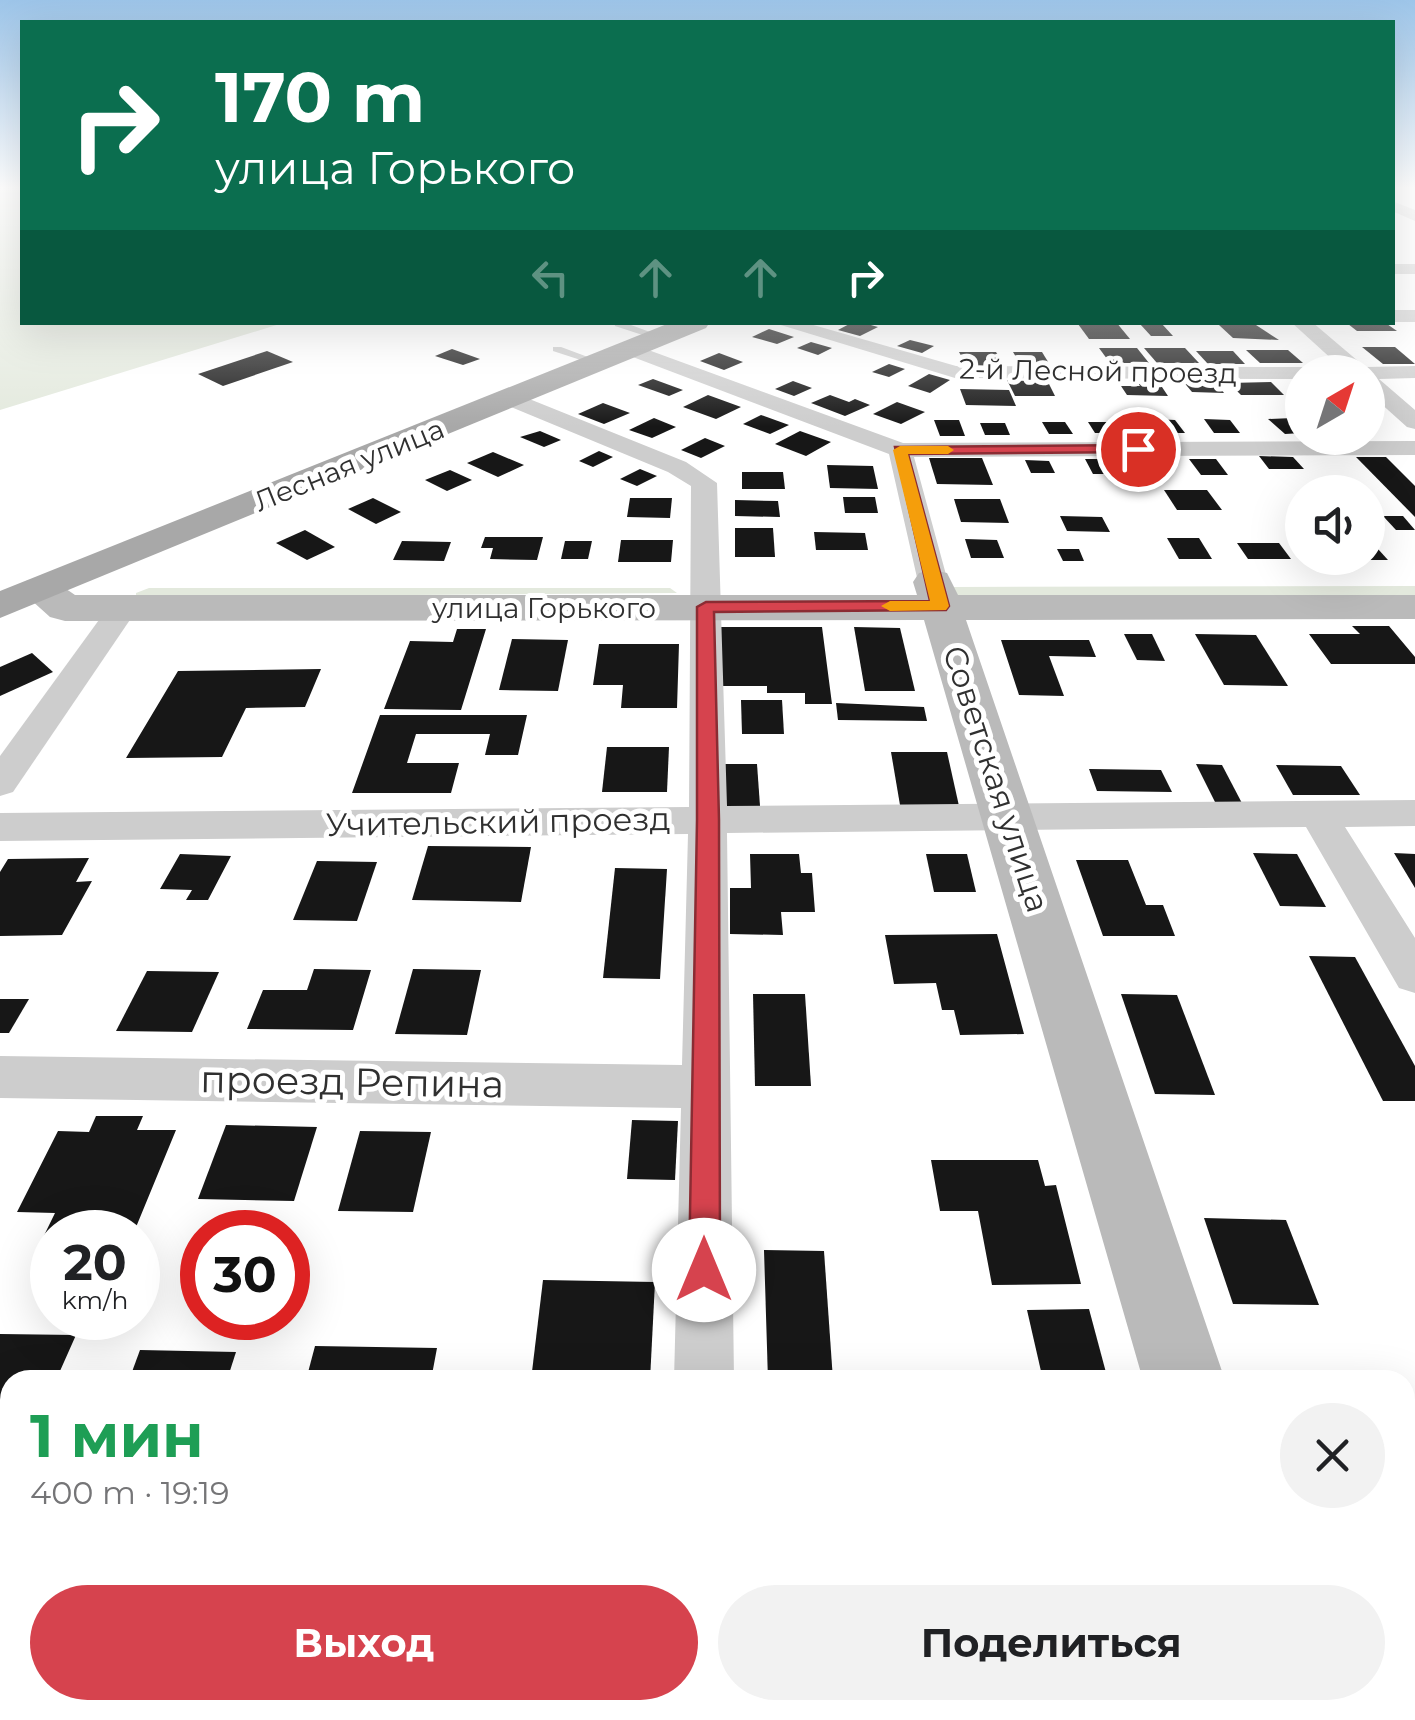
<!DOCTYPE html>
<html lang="ru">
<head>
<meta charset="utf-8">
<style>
  :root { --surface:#fff; --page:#f2f2f2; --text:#202124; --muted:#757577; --accent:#d6434e }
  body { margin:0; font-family:Montserrat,sans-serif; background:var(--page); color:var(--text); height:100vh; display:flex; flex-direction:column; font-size:38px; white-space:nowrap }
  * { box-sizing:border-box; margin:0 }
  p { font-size:32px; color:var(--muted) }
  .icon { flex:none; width:55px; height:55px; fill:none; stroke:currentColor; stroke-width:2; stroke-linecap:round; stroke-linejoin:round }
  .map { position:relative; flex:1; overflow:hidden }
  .drawer { position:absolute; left:0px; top:1370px; width:1415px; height:350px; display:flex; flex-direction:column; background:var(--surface); border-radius:30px 30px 0 0; box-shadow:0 10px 40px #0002 }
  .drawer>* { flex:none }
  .banner { position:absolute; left:20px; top:20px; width:1375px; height:305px; border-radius:0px; box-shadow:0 10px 40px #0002; background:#0b6e4f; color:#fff; overflow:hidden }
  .needle { width:65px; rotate:39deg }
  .fabs { position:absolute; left:1285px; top:355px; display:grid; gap:20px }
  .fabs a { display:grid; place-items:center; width:100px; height:100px; border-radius:50%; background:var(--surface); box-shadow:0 10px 40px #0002; font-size:50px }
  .speed { position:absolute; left:30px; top:1210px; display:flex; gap:20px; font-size:50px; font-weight:700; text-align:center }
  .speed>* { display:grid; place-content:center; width:130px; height:130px; border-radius:50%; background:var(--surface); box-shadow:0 10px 40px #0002; line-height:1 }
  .speed small { font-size:25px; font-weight:400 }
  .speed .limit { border:15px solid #d22; background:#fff; color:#111 }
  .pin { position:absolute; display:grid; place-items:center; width:85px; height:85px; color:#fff; margin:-42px; border:5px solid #fff; border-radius:50%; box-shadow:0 2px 10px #0007 }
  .me { position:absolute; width:110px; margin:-55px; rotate:0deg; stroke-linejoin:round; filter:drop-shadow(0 0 8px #0008) }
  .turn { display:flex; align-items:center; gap:35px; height:210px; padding:0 30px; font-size:45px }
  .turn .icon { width:130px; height:130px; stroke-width:2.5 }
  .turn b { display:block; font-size:70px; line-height:85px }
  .lanes { display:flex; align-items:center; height:95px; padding:0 30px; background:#0003; justify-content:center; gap:50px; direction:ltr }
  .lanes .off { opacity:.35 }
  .round { display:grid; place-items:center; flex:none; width:105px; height:105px; border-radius:52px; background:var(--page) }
  .headline { display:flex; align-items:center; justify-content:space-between; height:170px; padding:0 30px }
  h1 { font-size:60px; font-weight:700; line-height:75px; color:#1e9e55 }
  .cta { display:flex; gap:20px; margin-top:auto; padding:20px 30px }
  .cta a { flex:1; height:115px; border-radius:60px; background:var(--accent); color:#fff; font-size:40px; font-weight:700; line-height:115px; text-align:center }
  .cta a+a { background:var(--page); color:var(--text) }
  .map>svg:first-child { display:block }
  .green { fill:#e3e9dd }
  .building { fill:#171717 }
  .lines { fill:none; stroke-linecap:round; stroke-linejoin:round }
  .lane { fill:#cdcdcd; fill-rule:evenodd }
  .street { fill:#cdcdcd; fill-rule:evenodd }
  .secondary { fill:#bababa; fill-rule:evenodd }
  .primary { fill:#a8a8a8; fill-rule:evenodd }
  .route { fill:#d6434e; stroke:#8b2c33; stroke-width:2.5 }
  .slow { fill:#f59e0b }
  .labels { text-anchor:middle; stroke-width:10; stroke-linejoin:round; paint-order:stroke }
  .far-street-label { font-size:28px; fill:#303030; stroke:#fff }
  .street-label { font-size:32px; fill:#303030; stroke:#fff }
  .near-street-label { font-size:38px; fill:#303030; stroke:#fff }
</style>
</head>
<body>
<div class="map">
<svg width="1415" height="1720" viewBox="0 0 1415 1720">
  <rect width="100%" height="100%" fill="#fff"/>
  <g class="green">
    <polygon points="0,186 22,186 22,322 283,323 0,410"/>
    <polygon points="1415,586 1415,596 956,598 953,587"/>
    <polygon points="149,588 670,588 677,593 136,597 136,593"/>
  </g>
  <g class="building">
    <polygon points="853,322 860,322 878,327 860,336 838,330"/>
    <polygon points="1116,322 1130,339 1089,339 1078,324"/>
    <polygon points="1140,324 1162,324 1173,336 1151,336"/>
    <polygon points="1348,324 1387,324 1397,331 1357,331"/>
    <polygon points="1219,325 1256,325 1279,340 1233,338"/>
    <polygon points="769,329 794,337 777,344 752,337"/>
    <polygon points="910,340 934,346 922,353 897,346"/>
    <polygon points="811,342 832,348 818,355 797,348"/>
    <polygon points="1362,347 1395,347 1415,364 1383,364"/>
    <polygon points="1099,348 1137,348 1149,363 1110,363"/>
    <polygon points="1144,348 1185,348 1199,363 1157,363"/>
    <polygon points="452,349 480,359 463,365 435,356"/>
    <polygon points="1246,350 1288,350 1303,363 1260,363"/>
    <polygon points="267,351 293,362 223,386 198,374"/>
    <polygon points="1196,351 1233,351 1245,364 1208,364"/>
    <polygon points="959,352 996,352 1005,366 967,366"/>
    <polygon points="1013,352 1042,352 1050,365 1021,365"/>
    <polygon points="719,353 743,362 724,370 700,361"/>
    <polygon points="889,364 905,369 889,377 872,372"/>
    <polygon points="929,374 950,380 930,393 908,386"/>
    <polygon points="653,379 683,390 669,396 638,385"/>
    <polygon points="1007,380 1048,382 1055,396 1015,396"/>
    <polygon points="1182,380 1214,380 1224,393 1192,392"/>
    <polygon points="793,381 812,388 794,396 775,389"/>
    <polygon points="1271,382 1284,395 1241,395 1229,383"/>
    <polygon points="1138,383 1160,384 1168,396 1127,395 1121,386 1140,386"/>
    <polygon points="960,389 1009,390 1016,406 966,405"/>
    <polygon points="708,395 741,407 716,419 683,407"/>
    <polygon points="830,395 849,402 855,399 870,405 845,416 811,403"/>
    <polygon points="897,402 925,412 901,424 873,414"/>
    <polygon points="603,403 630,413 604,424 578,414"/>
    <polygon points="761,415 789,425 770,434 743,424"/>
    <polygon points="654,418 676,427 652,438 629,430"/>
    <polygon points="1293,418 1302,426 1302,433 1285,434 1268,419"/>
    <polygon points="1155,419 1175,420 1185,433 1164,433"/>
    <polygon points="1204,419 1230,420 1240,433 1214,433"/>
    <polygon points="934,420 959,420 965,436 940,436"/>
    <polygon points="1042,422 1065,422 1073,434 1049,434"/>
    <polygon points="1088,422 1120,422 1128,433 1095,433"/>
    <polygon points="980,423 1005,423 1010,435 985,435"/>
    <polygon points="540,431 561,440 544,447 520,437"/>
    <polygon points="800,431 831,442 806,456 775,444"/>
    <polygon points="705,438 725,446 701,458 681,450"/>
    <polygon points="599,451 613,457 593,467 579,461"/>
    <polygon points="493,452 524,465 498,477 467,463"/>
    <polygon points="1259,456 1293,457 1304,469 1269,469"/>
    <polygon points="1356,457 1386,457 1415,486 1415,517"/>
    <polygon points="929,458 982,458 993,485 937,484"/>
    <polygon points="1085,459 1125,459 1135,474 1093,474"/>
    <polygon points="1189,459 1216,459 1228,475 1201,475"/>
    <polygon points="1025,460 1049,461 1055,473 1031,473"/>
    <polygon points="827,465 873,466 878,489 830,488"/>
    <polygon points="640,469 657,476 637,486 620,479"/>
    <polygon points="450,470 472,480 447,491 425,480"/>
    <polygon points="742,472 783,472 785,489 742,489"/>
    <polygon points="1164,490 1207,490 1222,510 1177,510"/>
    <polygon points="843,497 875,497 878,513 845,513"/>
    <polygon points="373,498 401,512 376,524 348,509"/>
    <polygon points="630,498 672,498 670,518 627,517"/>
    <polygon points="954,499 1000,499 1009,523 961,522"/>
    <polygon points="735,500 778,501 780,517 735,516"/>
    <polygon points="1060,516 1102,517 1110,532 1067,531"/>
    <polygon points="1383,516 1403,516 1415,530 1396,530"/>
    <polygon points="735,528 773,528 775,557 735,557"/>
    <polygon points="305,530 335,547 307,560 276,543"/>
    <polygon points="814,532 865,533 868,550 816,550"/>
    <polygon points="485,537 543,537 537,560 490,559 493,548 481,548"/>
    <polygon points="1167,538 1199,538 1212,559 1179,559"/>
    <polygon points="1368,538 1388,560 1368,560"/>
    <polygon points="965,539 997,540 1004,558 971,558"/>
    <polygon points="621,540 673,540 671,562 618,562"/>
    <polygon points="402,541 451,542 444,561 393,560"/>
    <polygon points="565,541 592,541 588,559 561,559"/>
    <polygon points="1237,543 1279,543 1291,559 1248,559"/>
    <polygon points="1057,549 1079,549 1084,561 1063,561"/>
    <polygon points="1352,626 1389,626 1415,657 1415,664 1331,664 1309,634 1360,634"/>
    <polygon points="714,627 822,627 832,704 805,704 805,693 767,693 767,686 714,686"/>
    <polygon points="854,627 900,628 915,691 865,691"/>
    <polygon points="457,629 486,629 461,710 384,709 410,641 453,642"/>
    <polygon points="1124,634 1152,634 1165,661 1137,660"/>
    <polygon points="1195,634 1256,635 1288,686 1224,685"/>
    <polygon points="512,639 568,640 558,691 499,690"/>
    <polygon points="1001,640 1089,640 1096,657 1049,656 1064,696 1019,695"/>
    <polygon points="599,644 679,644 677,708 621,708 623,685 593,685"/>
    <polygon points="32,653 53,672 0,696 0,667"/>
    <polygon points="321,669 305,707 246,708 222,757 126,758 178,671"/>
    <polygon points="741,700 782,700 784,734 742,734"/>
    <polygon points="836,703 924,707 927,721 838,720"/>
    <polygon points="380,715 527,715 518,755 485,755 490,734 416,734 407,763 459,763 451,793 352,793"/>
    <polygon points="607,747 669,747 667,792 602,792"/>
    <polygon points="891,752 947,752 959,806 900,805"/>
    <polygon points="708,764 757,764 760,806 709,807"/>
    <polygon points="1196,764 1222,765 1244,807 1217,806"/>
    <polygon points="1276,765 1341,766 1360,795 1293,795"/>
    <polygon points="1089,769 1161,770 1172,792 1097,791"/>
    <polygon points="428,846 531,847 521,902 412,900"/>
    <polygon points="1253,853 1297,854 1326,907 1280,906"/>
    <polygon points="1394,853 1415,854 1415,888"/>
    <polygon points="180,854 231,856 208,900 186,900 192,890 160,889"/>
    <polygon points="750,854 799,854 801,873 812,873 815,912 781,912 783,935 730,934 730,888 751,888"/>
    <polygon points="926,854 967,854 976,892 934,892"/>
    <polygon points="89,858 76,882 92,881 62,935 0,936 0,872 8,859"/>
    <polygon points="1076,860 1128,860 1146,905 1163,905 1175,936 1103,936"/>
    <polygon points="317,861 377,862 357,921 293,920"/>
    <polygon points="615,868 667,869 660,979 603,978"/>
    <polygon points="997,934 1024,1034 960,1035 954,1010 942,1010 936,983 894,984 885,935"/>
    <polygon points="1309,956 1355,957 1415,1066 1415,1101 1383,1101"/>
    <polygon points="314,969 371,970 353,1030 247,1029 263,990 307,990"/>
    <polygon points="413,969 481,970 467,1035 395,1034"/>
    <polygon points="147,971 219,972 192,1032 116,1031"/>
    <polygon points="753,994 805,994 811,1086 755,1086"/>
    <polygon points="1121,994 1177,995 1215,1095 1155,1094"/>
    <polygon points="0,999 29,999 9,1033 0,1033"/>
    <polygon points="96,1116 143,1116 137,1130 176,1130 134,1232 52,1232 52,1258 33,1258 55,1213 17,1212 58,1131 89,1132"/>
    <polygon points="632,1120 678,1121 675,1180 627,1179"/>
    <polygon points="226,1125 317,1127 294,1201 198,1199"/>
    <polygon points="360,1131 431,1132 413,1212 338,1211"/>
    <polygon points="931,1160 1038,1160 1045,1186 1056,1185 1081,1284 992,1285 978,1211 940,1211"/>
    <polygon points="1204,1218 1286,1220 1319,1305 1233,1304"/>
    <polygon points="764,1250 824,1251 833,1380 768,1380"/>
    <polygon points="543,1280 655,1282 650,1380 531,1380"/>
    <polygon points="1089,1309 1108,1380 1043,1380 1027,1310"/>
    <polygon points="0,1334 76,1335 56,1380 10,1380 10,1430 0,1430"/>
    <polygon points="315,1346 437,1348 431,1380 306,1380"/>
    <polygon points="140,1350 236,1352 227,1380 129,1380"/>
    <polygon points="1405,1519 1415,1519 1415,1621 1409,1621 1405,1612"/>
    <polygon points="0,1641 10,1641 10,1710 113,1710 109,1720 0,1720"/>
    <polygon points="226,1710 381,1710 379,1720 224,1720"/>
    <polygon points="532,1710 651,1710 650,1720 531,1720"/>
    <polygon points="786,1710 870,1710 871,1720 786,1720"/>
    <polygon points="1088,1710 1197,1710 1199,1720 1090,1720"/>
  </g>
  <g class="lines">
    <g class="lane">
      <polygon points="614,322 623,322 666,338 661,341 615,326"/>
      <polygon points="553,347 561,347 604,363 599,366 553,351"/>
    </g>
    <g class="street">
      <polygon points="1392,201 1415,210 1415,221 1392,211"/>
      <rect x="1392" y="264" width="23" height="10"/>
      <rect x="1392" y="310" width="23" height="12"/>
      <polygon points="771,322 803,322 956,366 1302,367 1312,372 1302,372 1302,379 955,378"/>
      <polygon points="1291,322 1312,322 1365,367 1415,366 1415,378 1379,379 1415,410 1415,429 1407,427 1368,392 1368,372 1346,372"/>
      <polygon points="632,344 903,443 1415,441 1415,455 914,457 948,582 943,588 923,588 918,582 889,454 625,354 622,350"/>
      <polygon points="512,392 686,462 717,483 727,806 1415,800 1415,826 1345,827 1415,938 1415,993 1399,988 1306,827 727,833 734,1380 674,1380 681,1108 0,1098 0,1056 682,1065 688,834 0,841 0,813 689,807 691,486 668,472 504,404 501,399"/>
      <polygon points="123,599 134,602 138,608 13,792 0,796 0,756 112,602"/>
      <rect x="0" y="1480" width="10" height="66"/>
      <polygon points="670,1710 742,1710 744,1720 670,1720"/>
    </g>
    <g class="secondary">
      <path d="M933 570 947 573 958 595H1415V619L966 620 1225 1380H1143L924 620 65 621 50 617 20 590 26 581C47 576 57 583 75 595H917L913 582 919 573Z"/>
      <polygon points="1236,1710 1336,1710 1339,1720 1239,1720"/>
    </g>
    <polygon class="primary" points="672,322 710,322 706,328 0,618 0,591"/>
  </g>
  <linearGradient id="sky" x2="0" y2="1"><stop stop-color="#9dc5e9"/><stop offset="0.44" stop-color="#fff"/><stop offset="1" stop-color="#fff" stop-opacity="0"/></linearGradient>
  <rect width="1415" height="427" fill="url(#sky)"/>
  <polygon class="route" points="1138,445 1143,446 1143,452 908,454 949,606 946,610 714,612 719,820 720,1270 716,1281 704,1286 693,1281 689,1270 697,820 697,607 706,602 930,601 895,447"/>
  <polygon class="slow" points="900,446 948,446 954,450 948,454 908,454 949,606 946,610 890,611 881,606 890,601 930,601 893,450"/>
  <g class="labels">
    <g class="far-street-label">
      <text transform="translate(1098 371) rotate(1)" y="10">2-й Лесной проезд</text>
      <text transform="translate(349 465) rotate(-22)" y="10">Лесная улица</text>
      <text x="544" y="618">улица Горького</text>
    </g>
    <g class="street-label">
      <text transform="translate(996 779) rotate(72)" y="11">Советская улица</text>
      <text transform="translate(498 822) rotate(-1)" y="11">Учительский проезд</text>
    </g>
    <g class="near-street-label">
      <text transform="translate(352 1082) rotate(1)" y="13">проезд Репина</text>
    </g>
  </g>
</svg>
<div class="fabs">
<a><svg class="needle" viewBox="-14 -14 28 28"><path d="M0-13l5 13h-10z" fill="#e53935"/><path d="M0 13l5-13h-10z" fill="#757577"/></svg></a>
<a><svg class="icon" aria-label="sound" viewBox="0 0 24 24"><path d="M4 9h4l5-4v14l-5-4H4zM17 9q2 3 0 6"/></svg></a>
</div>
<div class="speed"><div>20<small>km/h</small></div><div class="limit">30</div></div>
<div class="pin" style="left:1138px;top:449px;background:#d93025"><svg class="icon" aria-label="arrive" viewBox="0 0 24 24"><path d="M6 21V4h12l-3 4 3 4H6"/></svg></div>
<svg class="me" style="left:704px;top:1270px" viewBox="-20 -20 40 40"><circle r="19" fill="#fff"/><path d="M0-13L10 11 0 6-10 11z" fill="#d6434e"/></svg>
<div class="banner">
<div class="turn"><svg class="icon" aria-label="right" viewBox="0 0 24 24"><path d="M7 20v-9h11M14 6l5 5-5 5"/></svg><div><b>170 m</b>улица Горького</div></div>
<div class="lanes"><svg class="icon off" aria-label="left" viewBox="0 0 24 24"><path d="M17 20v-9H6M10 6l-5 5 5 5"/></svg><svg class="icon off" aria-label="ahead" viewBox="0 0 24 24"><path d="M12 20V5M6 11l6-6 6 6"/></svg><svg class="icon off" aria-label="ahead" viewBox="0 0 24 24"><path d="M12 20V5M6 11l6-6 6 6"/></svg><svg class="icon" aria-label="right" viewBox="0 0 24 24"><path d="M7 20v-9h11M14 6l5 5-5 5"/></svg></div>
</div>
<section class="drawer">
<div class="headline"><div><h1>1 мин</h1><p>400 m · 19:19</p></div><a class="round"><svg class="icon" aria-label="close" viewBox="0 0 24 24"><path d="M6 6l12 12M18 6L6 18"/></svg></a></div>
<div class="cta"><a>Выход</a><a>Поделиться</a></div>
</section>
</div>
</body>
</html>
